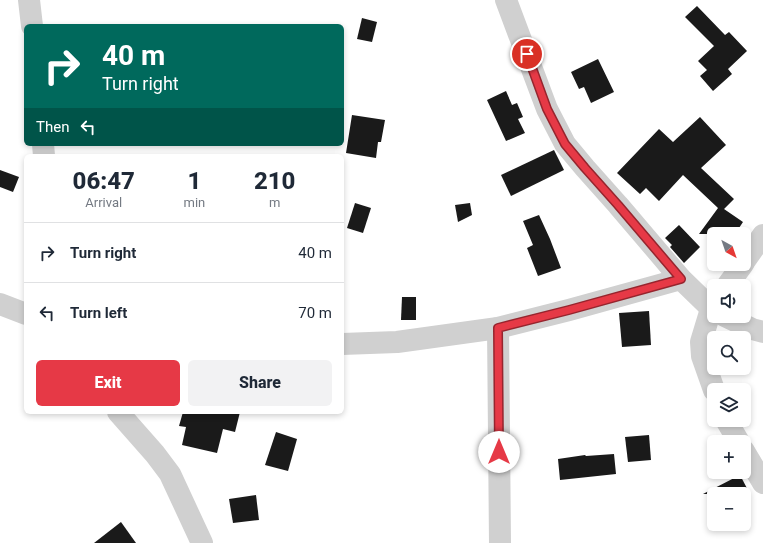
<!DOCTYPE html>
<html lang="en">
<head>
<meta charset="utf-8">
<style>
  :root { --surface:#fff; --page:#f2f2f3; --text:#1f2937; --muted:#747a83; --line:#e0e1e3; --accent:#e63946 }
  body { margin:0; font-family:Roboto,sans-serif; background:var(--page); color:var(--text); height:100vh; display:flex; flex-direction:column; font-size:15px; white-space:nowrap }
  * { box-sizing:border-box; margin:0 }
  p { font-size:13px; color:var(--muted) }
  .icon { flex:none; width:22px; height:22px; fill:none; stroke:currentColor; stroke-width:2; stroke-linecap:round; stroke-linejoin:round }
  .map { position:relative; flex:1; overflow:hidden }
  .sheet { position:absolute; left:24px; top:154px; width:320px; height:260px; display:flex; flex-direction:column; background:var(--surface); border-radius:6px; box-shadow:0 2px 6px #0003 }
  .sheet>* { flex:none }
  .hud { position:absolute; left:24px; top:24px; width:320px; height:122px; border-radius:6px; box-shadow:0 2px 6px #0003; background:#00695c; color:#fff; overflow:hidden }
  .needle { width:26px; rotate:140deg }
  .controls { position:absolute; left:707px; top:227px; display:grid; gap:8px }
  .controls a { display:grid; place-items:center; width:44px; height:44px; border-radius:6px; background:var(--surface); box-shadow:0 2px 6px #0003; font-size:20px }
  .pin { position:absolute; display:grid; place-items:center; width:34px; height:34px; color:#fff; margin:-17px; border:2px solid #fff; border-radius:50%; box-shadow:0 1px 4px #0007 }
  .me { position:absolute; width:44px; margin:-22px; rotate:0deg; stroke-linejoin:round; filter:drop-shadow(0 0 3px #0008) }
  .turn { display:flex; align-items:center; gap:14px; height:84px; padding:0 12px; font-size:18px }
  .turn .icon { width:52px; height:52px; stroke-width:2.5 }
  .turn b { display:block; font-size:28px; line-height:34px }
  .then { display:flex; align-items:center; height:38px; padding:0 12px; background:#0003; gap:8px; font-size:15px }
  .eta { display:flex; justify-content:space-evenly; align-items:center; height:68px; text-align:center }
  .eta b { font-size:24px; font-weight:800; line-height:28px }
  .button { display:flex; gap:8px; margin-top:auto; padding:8px 12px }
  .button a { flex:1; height:46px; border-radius:6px; background:var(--accent); color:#fff; font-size:16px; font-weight:800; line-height:46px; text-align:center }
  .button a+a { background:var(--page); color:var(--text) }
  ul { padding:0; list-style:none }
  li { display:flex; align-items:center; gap:12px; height:60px; padding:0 12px; border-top:1px solid var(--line) }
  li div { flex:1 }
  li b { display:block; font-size:15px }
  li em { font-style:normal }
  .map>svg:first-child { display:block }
  .building { fill:#1a1a1a }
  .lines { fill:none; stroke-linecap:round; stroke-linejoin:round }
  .minor { stroke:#d0d0d0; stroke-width:22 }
  .route-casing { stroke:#96252e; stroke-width:10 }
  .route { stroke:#e63946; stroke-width:7 }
</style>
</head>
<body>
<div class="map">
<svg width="763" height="543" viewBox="0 0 763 543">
  <rect width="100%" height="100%" fill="#fff"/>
  <g class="building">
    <polygon points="697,6 725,35 729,32 747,51 728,69 732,74 713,91 700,76 707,70 698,61 714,46 685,17"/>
    <polygon points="362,18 377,22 372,42 357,39"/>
    <polygon points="598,59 614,92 591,103 584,87 579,89 571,72"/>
    <polygon points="506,91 512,105 517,103 523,117 518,119 525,133 506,141 487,100"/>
    <polygon points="352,115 385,120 381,142 378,142 376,158 346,153"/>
    <polygon points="700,117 726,145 701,168 734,199 724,209 743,222 735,234 699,234 718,208 683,175 659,201 646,188 640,194 617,173 659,129 673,142"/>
    <polygon points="554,150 564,170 511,196 501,175"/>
    <polygon points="0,170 19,177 13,192 0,187"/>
    <polygon points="355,203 371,208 363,233 347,228"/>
    <polygon points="470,203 472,215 458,222 455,205"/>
    <polygon points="539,215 550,239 561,268 538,276 527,248 533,245 523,221"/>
    <polygon points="679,225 700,247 684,263 670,247 672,245 665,238"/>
    <polygon points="402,297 416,297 416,320 401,320"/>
    <polygon points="649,311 651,345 622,347 619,313"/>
    <polygon points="183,412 240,412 235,432 223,429 217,453 182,445 186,427 179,426"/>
    <polygon points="276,432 297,439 288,471 265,465"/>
    <polygon points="649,435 651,460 628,462 625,437"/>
    <polygon points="614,454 616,474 560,480 558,459 585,455 586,456"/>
    <polygon points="740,475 750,494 703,494"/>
    <polygon points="256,495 259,520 233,523 229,499"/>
    <polygon points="121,522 136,543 94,543"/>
  </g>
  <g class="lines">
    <g class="minor">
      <polyline points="29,0 32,26"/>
      <polyline points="506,0 547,109 565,144 585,168 618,205 681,279 714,311"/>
      <polyline points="43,144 44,156"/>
      <polyline points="744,262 763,235"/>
      <polyline points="727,286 743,264"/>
      <polyline points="0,304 26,314"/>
      <polyline points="714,305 711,309 701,342 702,356 714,390"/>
      <polyline points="725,316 752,329 763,332"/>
      <polyline points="498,328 500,543"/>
      <polyline points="342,344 397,342 498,328 569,310 681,279"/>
      <polyline points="118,412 155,454 170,474 202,543"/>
      <polyline points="726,420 739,442"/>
      <polyline points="744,451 763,483"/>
    </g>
  </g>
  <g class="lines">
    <g class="route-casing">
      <polyline id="route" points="499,452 498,328 569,310 681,279 618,205 585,168 565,144 547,109 527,54"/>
    </g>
    <use href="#route" class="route"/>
  </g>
</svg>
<div class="controls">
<a><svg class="needle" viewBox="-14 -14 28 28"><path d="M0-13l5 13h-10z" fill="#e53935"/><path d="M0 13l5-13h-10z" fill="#747a83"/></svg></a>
<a><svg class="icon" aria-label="sound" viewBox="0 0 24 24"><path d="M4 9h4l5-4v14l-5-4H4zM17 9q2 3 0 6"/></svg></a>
<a><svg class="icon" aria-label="search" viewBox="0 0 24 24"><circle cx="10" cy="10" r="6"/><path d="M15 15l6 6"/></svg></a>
<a><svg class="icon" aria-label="layers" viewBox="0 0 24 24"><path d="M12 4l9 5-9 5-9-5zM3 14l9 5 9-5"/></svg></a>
<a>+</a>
<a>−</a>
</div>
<div class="pin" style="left:527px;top:54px;background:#d93025"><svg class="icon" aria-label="arrive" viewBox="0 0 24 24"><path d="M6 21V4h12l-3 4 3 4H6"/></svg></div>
<svg class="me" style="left:499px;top:452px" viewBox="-20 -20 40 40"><circle r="19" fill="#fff"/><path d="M0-13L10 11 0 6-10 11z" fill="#e63946"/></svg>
<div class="hud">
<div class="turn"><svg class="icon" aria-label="right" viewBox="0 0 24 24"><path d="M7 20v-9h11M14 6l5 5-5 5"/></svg><div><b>40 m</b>Turn right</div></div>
<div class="then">Then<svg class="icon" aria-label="left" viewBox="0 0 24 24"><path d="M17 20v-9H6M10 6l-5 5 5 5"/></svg></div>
</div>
<section class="sheet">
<div class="eta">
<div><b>06:47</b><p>Arrival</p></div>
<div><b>1</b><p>min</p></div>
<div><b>210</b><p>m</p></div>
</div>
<ul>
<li><svg class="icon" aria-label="right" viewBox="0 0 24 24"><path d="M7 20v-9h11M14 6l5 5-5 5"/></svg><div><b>Turn right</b></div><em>40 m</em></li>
<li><svg class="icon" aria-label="left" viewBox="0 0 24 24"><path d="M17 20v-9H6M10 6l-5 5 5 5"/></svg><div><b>Turn left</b></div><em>70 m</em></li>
</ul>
<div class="button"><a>Exit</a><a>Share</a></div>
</section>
</div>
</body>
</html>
